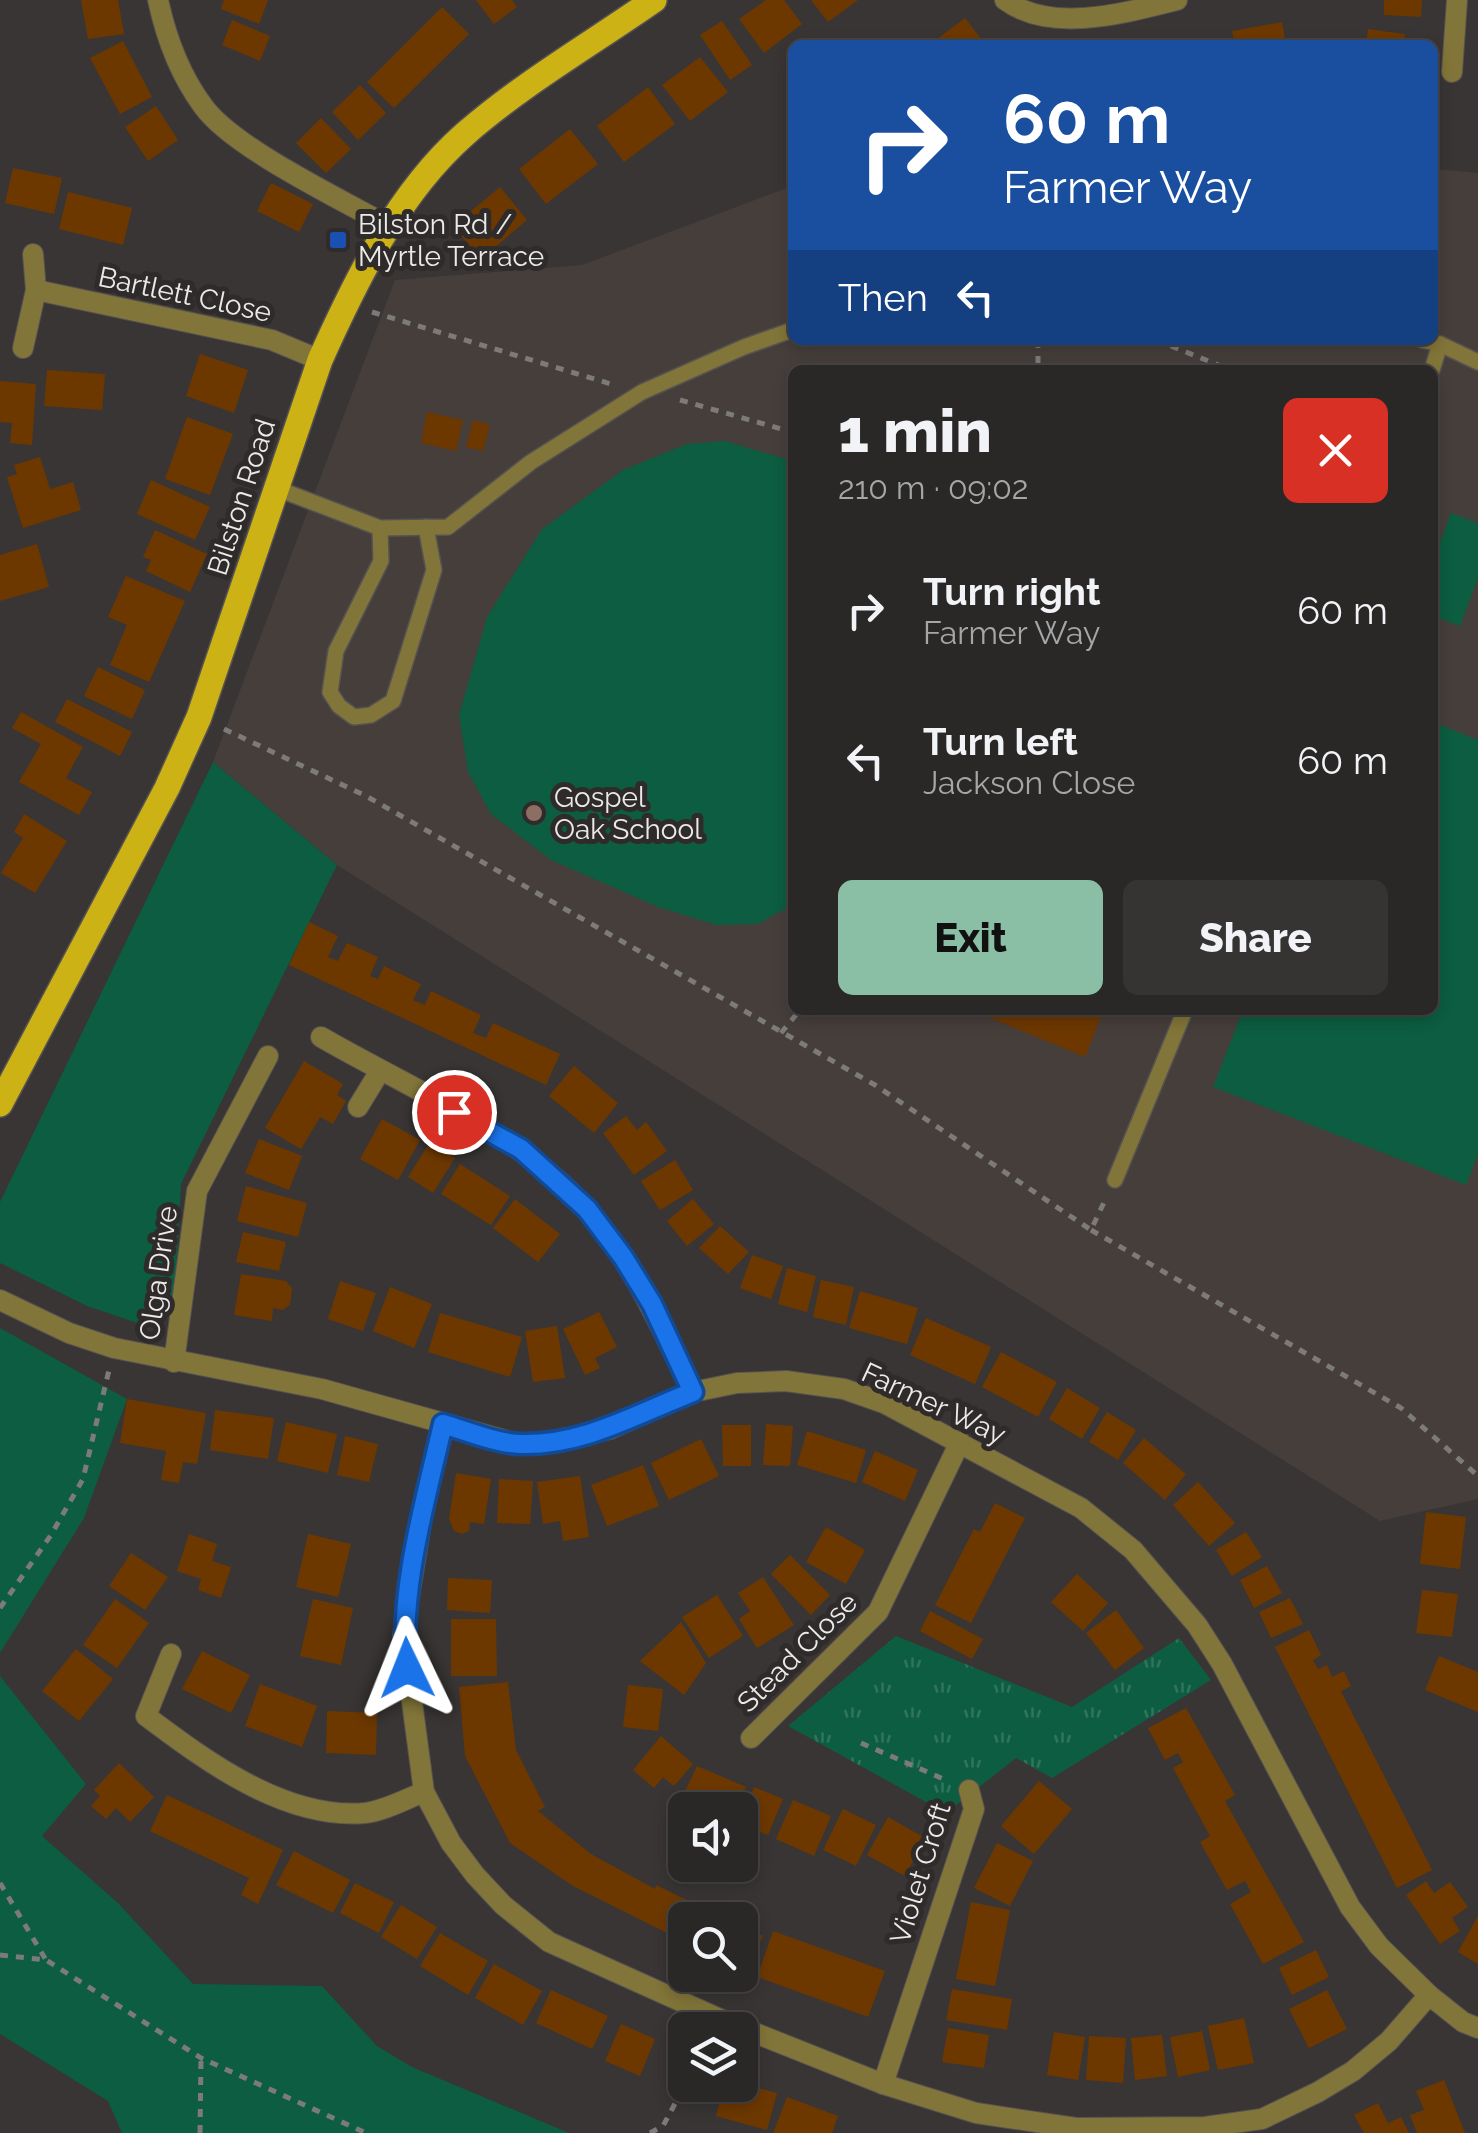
<!DOCTYPE html>
<html lang="en">
<head>
<meta charset="utf-8">
<style>
  :root { --surface:#2a2827; --page:#363433; --text:#f1f3f6; --muted:#a5a6a7; --line:#464444; --accent:#8abfa5 }
  body { margin:0; font-family:Raleway,sans-serif; background:var(--page); color:var(--text); height:100vh; display:flex; flex-direction:column; font-size:38px; white-space:nowrap }
  * { box-sizing:border-box; margin:0 }
  p { font-size:32px; color:var(--muted) }
  .icon { flex:none; width:55px; height:55px; fill:none; stroke:currentColor; stroke-width:2; stroke-linecap:round; stroke-linejoin:round }
  .map { position:relative; flex:1; overflow:hidden }
  .sheet { position:absolute; left:788px; top:365px; width:650px; height:650px; display:flex; flex-direction:column; background:var(--surface); border-radius:15px; box-shadow:0 5px 15px #0003,0 0 0 2px var(--line) }
  .sheet>* { flex:none }
  .guide { position:absolute; left:788px; top:40px; width:650px; height:305px; border-radius:15px; box-shadow:0 5px 15px #0003,0 0 0 2px var(--line); background:#1a4fa0; color:#fff; overflow:hidden }
  .buttons { position:absolute; left:668px; top:1792px; display:grid; gap:20px }
  .buttons a { display:grid; place-items:center; width:90px; height:90px; border-radius:15px; background:var(--surface); box-shadow:0 5px 15px #0003,0 0 0 2px var(--line); font-size:50px }
  .pin { position:absolute; display:grid; place-items:center; width:85px; height:85px; color:#fff; margin:-42px; border:5px solid #fff; border-radius:50%; box-shadow:0 2px 10px #0007 }
  .me { position:absolute; width:110px; margin:-55px; rotate:358deg; stroke-linejoin:round; filter:drop-shadow(0 0 8px #0008) }
  .turn { display:flex; align-items:center; gap:35px; height:210px; padding:0 50px; font-size:45px }
  .turn .icon { width:130px; height:130px; stroke-width:2.5 }
  .turn b { display:block; font-size:70px; line-height:85px }
  .then { display:flex; align-items:center; height:95px; padding:0 50px; background:#0003; gap:20px; font-size:38px }
  .round { display:grid; place-items:center; flex:none; width:105px; height:105px; border-radius:15px; background:var(--page) }
  .summary { display:flex; align-items:center; justify-content:space-between; height:170px; padding:0 50px }
  h1 { font-size:60px; font-weight:800; line-height:75px }
  .primary-button { display:flex; gap:20px; margin-top:auto; padding:20px 50px }
  .primary-button a { flex:1; height:115px; border-radius:15px; background:var(--accent); color:#111; font-size:40px; font-weight:800; line-height:115px; text-align:center }
  .primary-button a+a { background:var(--page); color:var(--text) }
  ul { padding:0; list-style:none }
  li { display:flex; align-items:center; gap:30px; height:150px; padding:0 50px }
  li div { flex:1 }
  li b { display:block; font-size:38px }
  li em { font-style:normal }
  .map>svg:first-child { display:block }
  .built { fill:#463e3a; fill-rule:evenodd }
  .grass { fill:url(#grass-tufts) }
  .park { fill:#0c5d41 }
  .building { fill:#6d3800 }
  .lines { fill:none; stroke-linecap:round; stroke-linejoin:round }
  .lane-casing { stroke:#555251; stroke-width:18 }
  .street-casing { stroke:#555251; stroke-width:22 }
  .primary-casing { stroke:#555251; stroke-width:28 }
  .path { stroke:#7d7b7a; stroke-width:5; stroke-dasharray:8 8; stroke-linecap:butt }
  .lane { stroke:#827539; stroke-width:15 }
  .street { stroke:#827539; stroke-width:20 }
  .primary { stroke:#cdb215; stroke-width:25 }
  .route-casing { stroke:#114b97; stroke-width:25 }
  .route { stroke:#1a73e8; stroke-width:18 }
  .transit-dot { fill:#1a4fb4; stroke:#2e2b2a; stroke-width:4 }
  .education-dot { fill:#8d6e63; stroke:#2e2b2a; stroke-width:4 }
  .labels { text-anchor:middle; stroke-width:10; stroke-linejoin:round; paint-order:stroke }
  .poi-label { font-size:28px; fill:#eceae9; stroke:#2e2b2a; text-anchor:start }
  .street-label { font-size:28px; fill:#eceae9; stroke:#2e2b2a }
</style>
</head>
<body>
<div class="map">
<svg width="1478" height="2133" viewBox="0 0 1478 2133">
  <defs>
    <pattern id="grass-tufts" width="24" height="20" patternUnits="userSpaceOnUse" patternTransform="scale(2.5)"><rect width="24" height="20" fill="#0c5d41"/><path d="M3 7l-1-3M5 7V3M7 7l1-3M15 17l-1-3M17 17v-4M19 17l1-3" fill="none" stroke="#30745c"/></pattern>
  </defs>
  <rect width="100%" height="100%" fill="#383534"/>
  <path class="built" d="M1433 169 1478 173V1499L1380 1521 337 865 213 762 395 280 582 265 792 186V340H1432ZM792 370H1432V1010H792Z"/>
  <polygon class="grass" points="896,1636 1072,1707 1179,1638 1211,1680 1052,1778 1016,1758 946,1813 788,1726"/>
  <g class="park">
    <polygon points="725,441 792,461 792,905 758,924 716,925 658,907 551,860 491,814 468,772 459,715 487,617 542,529 623,470 687,444"/>
    <polygon points="1451,513 1478,523 1478,578 1460,626 1433,616 1433,561"/>
    <polygon points="1433,722 1478,740 1478,1154 1466,1185 1213,1087 1243,1010 1432,1010"/>
    <polygon points="213,762 337,865 181,1184 174,1308 143,1325 87,1306 0,1263 0,1202"/>
    <polygon points="0,1328 127,1399 84,1518 0,1653"/>
    <polygon points="0,1676 86,1784 42,1836 118,1903 193,1984 322,1986 377,2046 412,2067 569,2133 122,2133 108,2101 0,2034"/>
  </g>
  <g class="building">
    <polygon points="81,0 118,0 124,34 88,39"/>
    <polygon points="224,0 268,0 259,24 221,9"/>
    <polygon points="476,0 512,0 517,7 494,24"/>
    <polygon points="766,0 784,0 802,24 764,53 739,19"/>
    <polygon points="811,0 858,0 828,22"/>
    <polygon points="1384,0 1422,0 1421,17 1384,15"/>
    <polygon points="442,7 469,34 394,108 367,82"/>
    <polygon points="965,18 986,45 942,45 937,39"/>
    <polygon points="232,20 270,36 260,61 222,45"/>
    <polygon points="722,21 752,65 730,80 700,35"/>
    <polygon points="1282,22 1286,45 1235,45 1232,31"/>
    <polygon points="1368,29 1405,34 1403,45 1366,45"/>
    <polygon points="123,41 152,97 120,114 90,58"/>
    <polygon points="700,57 728,92 690,121 662,85"/>
    <polygon points="360,85 386,113 358,140 332,112"/>
    <polygon points="648,87 675,124 624,162 597,126"/>
    <polygon points="156,106 178,140 148,161 125,127"/>
    <polygon points="321,118 351,149 326,173 296,143"/>
    <polygon points="570,129 598,164 546,204 519,169"/>
    <polygon points="13,168 62,178 54,214 5,203"/>
    <polygon points="271,183 313,204 299,232 257,211"/>
    <polygon points="500,187 527,220 481,259 453,226"/>
    <polygon points="68,192 132,208 123,245 59,229"/>
    <polygon points="200,354 248,370 234,413 186,396"/>
    <polygon points="47,370 105,374 102,410 44,406"/>
    <polygon points="0,381 36,384 32,445 10,443 12,423 0,422"/>
    <polygon points="427,412 463,420 456,451 421,443"/>
    <polygon points="187,417 233,434 210,495 165,479"/>
    <polygon points="473,420 490,425 483,451 466,447"/>
    <polygon points="40,457 50,489 73,482 81,510 23,528 7,477 17,474 14,465"/>
    <polygon points="151,480 210,507 195,540 137,514"/>
    <polygon points="155,530 207,554 190,592 146,571 151,560 143,557"/>
    <polygon points="37,544 49,587 0,601 0,555"/>
    <polygon points="126,576 185,601 149,682 110,665 127,625 108,617"/>
    <polygon points="98,667 145,690 132,719 84,696"/>
    <polygon points="67,699 132,732 120,756 55,722"/>
    <polygon points="21,712 83,747 66,778 92,792 79,815 19,782 41,744 12,728"/>
    <polygon points="24,814 67,841 35,893 1,873 23,838 14,832"/>
    <polygon points="309,922 338,936 328,957 338,961 347,943 378,957 370,976 378,979 384,966 421,984 413,1000 425,1005 431,991 481,1015 473,1033 486,1038 493,1023 560,1054 546,1085 289,965"/>
    <polygon points="971,1010 1104,1010 1085,1057"/>
    <polygon points="304,1061 343,1084 337,1095 346,1101 333,1124 320,1117 301,1149 265,1128"/>
    <polygon points="574,1066 618,1103 594,1133 549,1096"/>
    <polygon points="626,1116 637,1130 646,1122 667,1151 634,1175 603,1133"/>
    <polygon points="382,1119 420,1140 398,1180 360,1159"/>
    <polygon points="259,1139 302,1156 289,1190 245,1173"/>
    <polygon points="430,1142 455,1158 433,1193 408,1177"/>
    <polygon points="675,1160 693,1190 660,1210 641,1181"/>
    <polygon points="460,1164 510,1196 491,1225 441,1194"/>
    <polygon points="246,1186 307,1203 298,1237 237,1221"/>
    <polygon points="515,1199 560,1234 538,1262 493,1228"/>
    <polygon points="693,1199 714,1224 687,1246 667,1221"/>
    <polygon points="720,1226 749,1252 728,1274 699,1248"/>
    <polygon points="243,1232 286,1242 279,1271 236,1262"/>
    <polygon points="752,1255 783,1266 771,1299 740,1288"/>
    <polygon points="787,1268 816,1276 807,1312 778,1304"/>
    <polygon points="241,1274 286,1281 292,1288 290,1305 282,1310 273,1308 272,1321 234,1315"/>
    <polygon points="821,1280 854,1287 846,1325 813,1317"/>
    <polygon points="340,1281 376,1293 363,1331 328,1319"/>
    <polygon points="390,1287 432,1304 414,1348 373,1331"/>
    <polygon points="860,1291 918,1308 907,1344 849,1328"/>
    <polygon points="599,1312 617,1347 595,1358 600,1368 585,1375 563,1329"/>
    <polygon points="440,1313 522,1337 510,1377 428,1352"/>
    <polygon points="926,1318 991,1347 975,1384 910,1355"/>
    <polygon points="557,1326 565,1378 533,1382 525,1331"/>
    <polygon points="1001,1352 1057,1382 1038,1417 982,1387"/>
    <polygon points="1067,1388 1100,1408 1082,1439 1049,1419"/>
    <polygon points="127,1399 206,1413 197,1464 183,1462 179,1483 161,1480 166,1451 120,1443"/>
    <polygon points="215,1410 274,1418 268,1459 210,1450"/>
    <polygon points="1107,1412 1136,1430 1118,1460 1089,1442"/>
    <polygon points="286,1422 337,1434 328,1473 277,1461"/>
    <polygon points="766,1424 793,1426 790,1466 763,1465"/>
    <polygon points="722,1425 751,1425 751,1466 723,1466"/>
    <polygon points="807,1431 866,1450 856,1483 797,1465"/>
    <polygon points="345,1436 378,1444 369,1482 337,1475"/>
    <polygon points="1144,1438 1186,1474 1165,1500 1123,1463"/>
    <polygon points="701,1439 719,1476 669,1500 651,1463"/>
    <polygon points="875,1451 918,1470 905,1501 862,1482"/>
    <polygon points="643,1465 659,1506 607,1526 591,1485"/>
    <polygon points="456,1473 491,1479 484,1524 470,1522 469,1531 462,1534 454,1531 449,1519"/>
    <polygon points="580,1476 589,1537 563,1541 560,1521 543,1524 537,1482"/>
    <polygon points="499,1479 533,1481 530,1524 497,1523"/>
    <polygon points="1198,1482 1235,1523 1209,1546 1173,1505"/>
    <polygon points="995,1503 1025,1518 971,1623 935,1605 974,1529 980,1532"/>
    <polygon points="1426,1512 1466,1517 1460,1569 1420,1564"/>
    <polygon points="826,1527 865,1550 846,1584 806,1562"/>
    <polygon points="1246,1532 1262,1557 1232,1576 1216,1550"/>
    <polygon points="189,1534 217,1544 212,1561 231,1567 221,1598 198,1590 201,1579 177,1571"/>
    <polygon points="308,1534 351,1544 338,1597 296,1587"/>
    <polygon points="131,1553 168,1577 145,1610 109,1586"/>
    <polygon points="790,1555 830,1595 811,1615 771,1574"/>
    <polygon points="1267,1566 1282,1593 1254,1608 1240,1580"/>
    <polygon points="1077,1574 1108,1603 1083,1631 1051,1602"/>
    <polygon points="763,1577 794,1625 757,1648 739,1619 750,1611 738,1593"/>
    <polygon points="448,1578 492,1580 490,1613 447,1610"/>
    <polygon points="1422,1590 1458,1594 1452,1637 1416,1633"/>
    <polygon points="717,1595 743,1636 709,1658 682,1617"/>
    <polygon points="1290,1598 1303,1624 1271,1638 1259,1612"/>
    <polygon points="115,1599 149,1623 117,1668 83,1645"/>
    <polygon points="313,1599 353,1608 341,1665 300,1656"/>
    <polygon points="1116,1610 1144,1648 1115,1670 1086,1633"/>
    <polygon points="930,1611 983,1639 972,1659 920,1631"/>
    <polygon points="451,1619 496,1619 497,1676 451,1676"/>
    <polygon points="681,1622 706,1663 684,1695 640,1661"/>
    <polygon points="1309,1630 1321,1655 1313,1660 1318,1669 1327,1665 1332,1677 1344,1671 1351,1686 1341,1691 1432,1870 1397,1888 1275,1647"/>
    <polygon points="76,1649 113,1679 79,1721 42,1691"/>
    <polygon points="202,1651 250,1675 231,1713 182,1689"/>
    <polygon points="1439,1656 1478,1672 1478,1712 1425,1690"/>
    <polygon points="508,1682 516,1750 545,1807 538,1811 591,1854 655,1889 656,1885 703,1908 697,1920 685,1920 685,1942 573,1886 510,1843 465,1756 459,1687"/>
    <polygon points="260,1684 317,1706 302,1747 245,1726"/>
    <polygon points="628,1685 663,1689 658,1731 623,1727"/>
    <polygon points="1186,1708 1235,1795 1225,1801 1304,1942 1263,1964 1230,1904 1251,1892 1245,1881 1227,1890 1200,1842 1210,1836 1173,1768 1183,1762 1178,1753 1165,1760 1148,1728"/>
    <polygon points="327,1711 377,1713 376,1755 326,1753"/>
    <polygon points="661,1736 693,1764 674,1786 663,1777 654,1788 633,1770"/>
    <polygon points="119,1763 154,1797 130,1822 116,1808 106,1819 91,1806 100,1796 94,1790"/>
    <polygon points="697,1766 746,1787 736,1810 693,1810 679,1804"/>
    <polygon points="1039,1781 1072,1809 1034,1854 1001,1826"/>
    <polygon points="754,1787 783,1799 768,1835 760,1832 755,1844 741,1839 747,1826 740,1822"/>
    <polygon points="167,1795 283,1850 258,1904 241,1895 249,1878 150,1831"/>
    <polygon points="793,1800 831,1816 814,1856 776,1839"/>
    <polygon points="843,1809 876,1825 856,1866 823,1850"/>
    <polygon points="888,1817 925,1838 905,1876 867,1855"/>
    <polygon points="997,1843 1033,1861 1010,1906 974,1888"/>
    <polygon points="294,1851 350,1880 333,1913 276,1885"/>
    <polygon points="1426,1881 1434,1893 1450,1882 1468,1907 1452,1918 1460,1931 1440,1944 1406,1895"/>
    <polygon points="355,1883 394,1902 379,1933 340,1913"/>
    <polygon points="971,1902 1010,1910 995,1986 956,1979"/>
    <polygon points="401,1905 437,1927 417,1959 381,1937"/>
    <polygon points="1478,1916 1478,1964 1458,1952"/>
    <polygon points="740,1925 763,1936 746,1971 740,1968"/>
    <polygon points="773,1931 885,1971 868,2017 757,1977"/>
    <polygon points="440,1933 488,1961 468,1995 420,1966"/>
    <polygon points="1316,1950 1329,1977 1292,1995 1279,1968"/>
    <polygon points="494,1964 542,1991 523,2025 475,1998"/>
    <polygon points="952,1989 1012,1999 1007,2030 946,2020"/>
    <polygon points="551,1990 608,2016 592,2049 536,2023"/>
    <polygon points="1327,1990 1347,2029 1309,2048 1289,2009"/>
    <polygon points="1244,2018 1254,2063 1218,2070 1208,2026"/>
    <polygon points="621,2024 655,2039 640,2076 605,2061"/>
    <polygon points="948,2028 989,2035 984,2068 942,2062"/>
    <polygon points="1202,2031 1210,2070 1178,2077 1170,2037"/>
    <polygon points="1054,2032 1085,2037 1078,2080 1047,2075"/>
    <polygon points="1162,2035 1167,2076 1135,2080 1131,2038"/>
    <polygon points="1089,2036 1126,2038 1123,2083 1086,2080"/>
    <polygon points="1444,2080 1465,2133 1417,2133 1410,2115 1424,2110 1416,2091"/>
    <polygon points="740,2083 777,2093 767,2130 716,2116 724,2085"/>
    <polygon points="787,2097 838,2116 832,2133 773,2133"/>
    <polygon points="1378,2103 1388,2123 1401,2117 1409,2133 1364,2133 1354,2115"/>
  </g>
  <g class="lines">
    <g class="lane-casing">
      <g id="lane">
        <polyline points="1422,340 1440,344 1478,362"/>
        <polyline points="1432,370 1440,344"/>
        <polyline points="278,489 380,528 448,527 531,462 642,392 744,347 792,330"/>
        <polyline points="380,528 381,561 336,651 330,692 339,706 354,717 371,715 393,701 434,570 426,527"/>
        <polyline points="1115,1180 1185,1010"/>
      </g>
    </g>
    <g class="street-casing">
      <g id="street">
        <path d="M158 0C166 37 180 75 203 106 233 148 341 199 390 227"/>
        <path d="M1005 0C1051 34 1125 13 1177 0"/>
        <polyline points="1452,72 1457,0"/>
        <polyline points="36,290 272,340 320,360"/>
        <polyline points="23,348 36,290 33,254"/>
        <path d="M321 1037C405 1086 529 1138 590 1213 637 1271 660 1327 693 1392"/>
        <polyline points="358,1107 380,1071"/>
        <polyline points="0,1300 69,1333 114,1348 322,1389 518,1444 556,1441 610,1429 693,1392 737,1383 786,1381 844,1389 884,1403 1081,1508 1133,1550 1197,1625 1222,1664 1350,1907 1379,1946 1429,1995 1463,2022 1478,2028"/>
        <polyline points="174,1362 197,1191 268,1056"/>
        <polyline points="443,1424 423,1512 403,1634 424,1792 451,1843 475,1875 503,1905 549,1942 720,2019 883,2084 976,2113 1076,2128 1205,2127 1262,2119 1318,2092 1353,2071 1389,2041 1429,1995"/>
        <path d="M171 1654 146 1716C206 1761 285 1820 365 1813 384 1811 406 1799 424 1792"/>
        <polyline points="751,1738 878,1612 960,1442"/>
        <polyline points="883,2084 974,1809 969,1790"/>
      </g>
    </g>
    <g class="primary-casing">
      <path id="primary" d="M0 1104 167 788 199 717 320 360C356 280 398 193 465 134 522 84 591 44 654 0"/>
    </g>
    <g class="path">
      <polyline points="372,312 611,384"/>
      <polyline points="1038,340 1038,370"/>
      <polyline points="1156,340 1231,370"/>
      <polyline points="680,400 792,432"/>
      <polyline points="224,729 366,796 875,1085 1091,1230 1107,1196"/>
      <polyline points="781,1033 800,1010"/>
      <polyline points="1091,1230 1401,1408 1478,1476"/>
      <polyline points="0,1608 51,1535 83,1479 109,1370"/>
      <polyline points="861,1743 948,1781"/>
      <polyline points="0,1883 46,1960"/>
      <polyline points="0,1955 46,1960 201,2058 366,2133"/>
      <polyline points="200,2133 201,2058"/>
      <polyline points="650,2133 663,2126 685,2085"/>
    </g>
    <use href="#lane" class="lane"/>
    <use href="#street" class="street"/>
    <use href="#primary" class="primary"/>
  </g>
  <g class="lines">
    <g class="route-casing">
      <path id="route" d="M407 1668C398 1594 426 1498 443 1424 467 1431 495 1443 520 1444 583 1446 636 1414 693 1392L652 1304 623 1257 587 1209 521 1149 454 1112"/>
    </g>
    <use href="#route" class="route"/>
  </g>
  <rect class="transit-dot" x="328" y="230" width="20" height="20" rx="5"/>
  <circle class="education-dot" cx="534" cy="813" r="10"/>
  <g class="labels">
    <g class="poi-label">
      <text x="358" y="234">Bilston Rd /<tspan x="358" dy="32">Myrtle Terrace</tspan></text>
      <text x="554" y="807">Gospel<tspan x="554" dy="32">Oak School</tspan></text>
    </g>
    <g class="street-label">
      <text transform="translate(185 294) rotate(12)" y="10">Bartlett Close</text>
      <text transform="translate(241 497) rotate(-72)" y="10">Bilston Road</text>
      <text transform="translate(158 1273) rotate(-82)" y="10">Olga Drive</text>
      <text transform="translate(934 1403) rotate(25)" y="10">Farmer Way</text>
      <text transform="translate(797 1652) rotate(-45)" y="10">Stead Close</text>
      <text transform="translate(920 1873) rotate(-73)" y="10">Violet Croft</text>
    </g>
  </g>
</svg>
<div class="buttons">
<a><svg class="icon" aria-label="sound" viewBox="0 0 24 24"><path d="M4 9h4l5-4v14l-5-4H4zM17 9q2 3 0 6"/></svg></a>
<a><svg class="icon" aria-label="search" viewBox="0 0 24 24"><circle cx="10" cy="10" r="6"/><path d="M15 15l6 6"/></svg></a>
<a><svg class="icon" aria-label="layers" viewBox="0 0 24 24"><path d="M12 4l9 5-9 5-9-5zM3 14l9 5 9-5"/></svg></a>
</div>
<div class="pin" style="left:454px;top:1112px;background:#d93025"><svg class="icon" aria-label="arrive" viewBox="0 0 24 24"><path d="M6 21V4h12l-3 4 3 4H6"/></svg></div>
<svg class="me" style="left:407px;top:1668px" viewBox="-20 -20 40 40"><path d="M0-17L14 15 0 8-14 15z" fill="#1a73e8" stroke="#fff" stroke-width="4"/></svg>
<div class="guide">
<div class="turn"><svg class="icon" aria-label="right" viewBox="0 0 24 24"><path d="M7 20v-9h11M14 6l5 5-5 5"/></svg><div><b>60 m</b>Farmer Way</div></div>
<div class="then">Then<svg class="icon" aria-label="left" viewBox="0 0 24 24"><path d="M17 20v-9H6M10 6l-5 5 5 5"/></svg></div>
</div>
<section class="sheet">
<div class="summary"><div><h1>1 min</h1><p>210 m · 09:02</p></div><a class="round" style="background:#d93025;color:#fff"><svg class="icon" aria-label="close" viewBox="0 0 24 24"><path d="M6 6l12 12M18 6L6 18"/></svg></a></div>
<ul>
<li><svg class="icon" aria-label="right" viewBox="0 0 24 24"><path d="M7 20v-9h11M14 6l5 5-5 5"/></svg><div><b>Turn right</b><p>Farmer Way</p></div><em>60 m</em></li>
<li><svg class="icon" aria-label="left" viewBox="0 0 24 24"><path d="M17 20v-9H6M10 6l-5 5 5 5"/></svg><div><b>Turn left</b><p>Jackson Close</p></div><em>60 m</em></li>
</ul>
<div class="primary-button"><a>Exit</a><a>Share</a></div>
</section>
</div>
</body>
</html>
